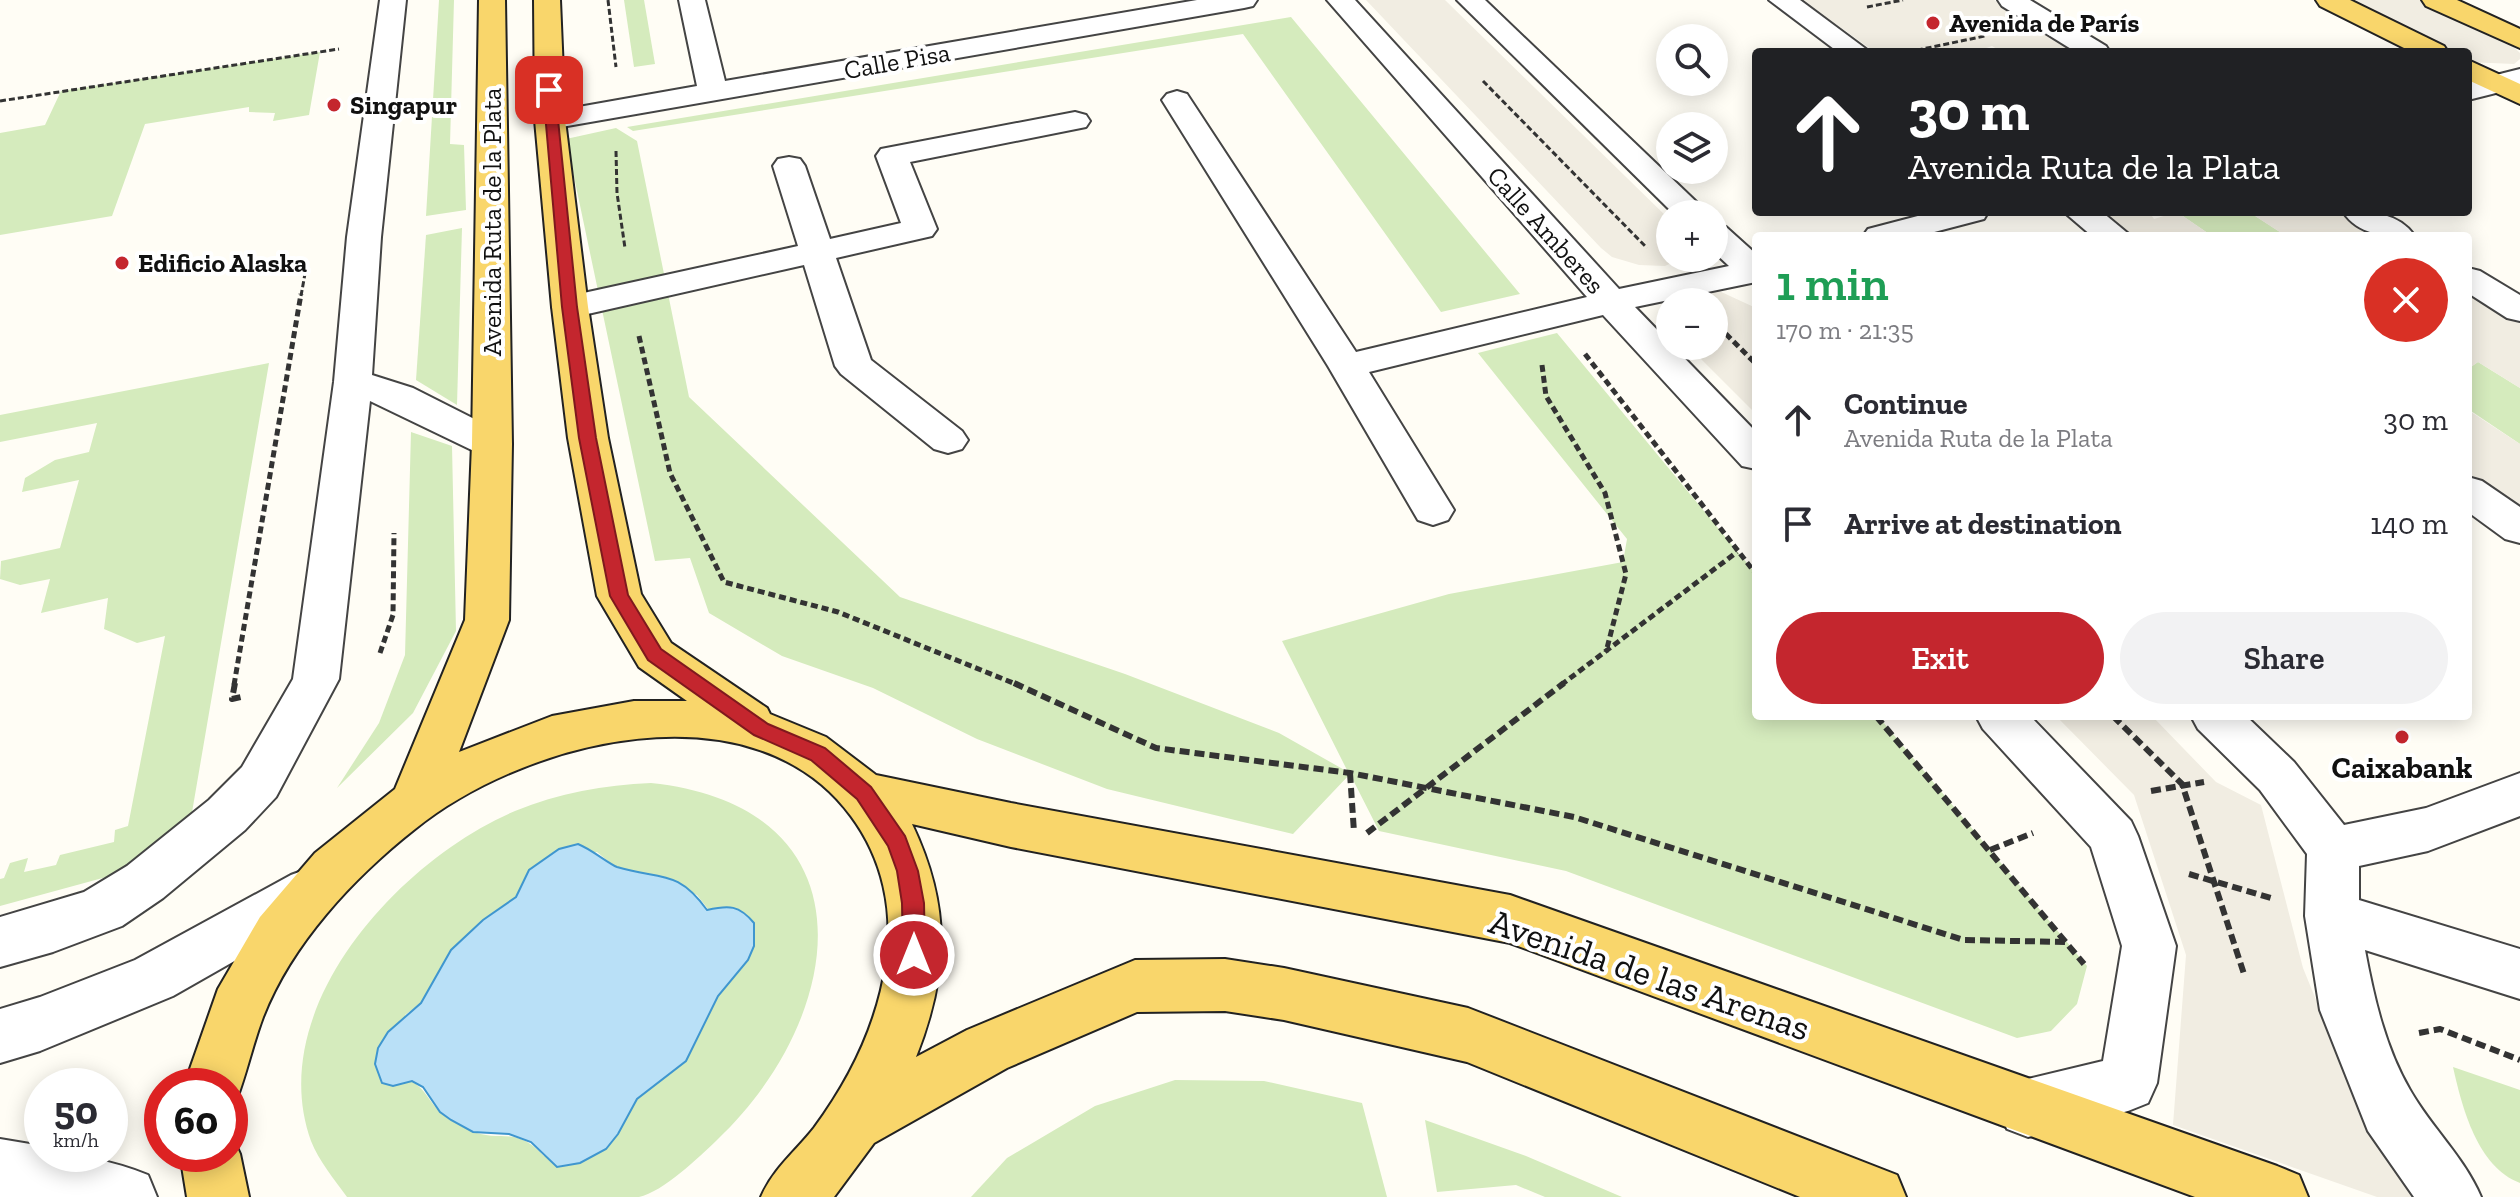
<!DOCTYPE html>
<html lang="en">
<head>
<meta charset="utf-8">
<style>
  :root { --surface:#fff; --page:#f2f2f3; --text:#2b2b33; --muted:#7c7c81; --accent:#c4262e }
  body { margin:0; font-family:"Zilla Slab",serif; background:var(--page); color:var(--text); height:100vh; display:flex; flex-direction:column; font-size:30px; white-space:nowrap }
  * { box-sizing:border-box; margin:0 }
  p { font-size:26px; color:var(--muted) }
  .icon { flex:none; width:44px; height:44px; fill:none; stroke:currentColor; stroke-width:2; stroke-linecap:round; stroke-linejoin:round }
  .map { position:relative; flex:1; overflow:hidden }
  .sheet { position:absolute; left:1752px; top:232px; width:720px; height:488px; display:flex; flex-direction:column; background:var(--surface); border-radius:8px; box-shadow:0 4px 20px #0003 }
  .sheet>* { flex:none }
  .hud { position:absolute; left:1752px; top:48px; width:720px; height:168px; border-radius:8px; box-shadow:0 4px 20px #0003; background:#202124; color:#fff; overflow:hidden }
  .controls { position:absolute; left:1656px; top:24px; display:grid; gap:16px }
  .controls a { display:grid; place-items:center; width:72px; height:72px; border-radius:50%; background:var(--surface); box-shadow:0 4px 20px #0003; font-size:40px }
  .speed { position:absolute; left:24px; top:1068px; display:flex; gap:16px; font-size:40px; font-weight:700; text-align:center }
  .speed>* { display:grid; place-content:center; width:104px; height:104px; border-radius:50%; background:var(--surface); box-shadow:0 4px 20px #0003; line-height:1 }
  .speed small { font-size:20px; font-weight:400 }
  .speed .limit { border:12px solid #d22; background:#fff; color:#111 }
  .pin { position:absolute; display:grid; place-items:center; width:68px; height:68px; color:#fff; margin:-34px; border-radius:16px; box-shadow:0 4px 12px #0006 }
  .me { position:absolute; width:88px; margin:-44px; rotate:0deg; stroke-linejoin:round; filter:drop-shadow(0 0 6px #0008) }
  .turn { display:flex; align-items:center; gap:28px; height:168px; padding:0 24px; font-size:36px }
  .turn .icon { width:104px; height:104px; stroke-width:2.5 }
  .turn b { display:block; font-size:56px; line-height:68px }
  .round { display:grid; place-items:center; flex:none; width:84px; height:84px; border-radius:42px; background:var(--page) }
  .headline { display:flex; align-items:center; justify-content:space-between; height:136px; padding:0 24px }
  h1 { font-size:48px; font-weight:600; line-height:60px; color:#1e9e55 }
  .action { display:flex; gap:16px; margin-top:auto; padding:16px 24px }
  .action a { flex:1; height:92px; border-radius:48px; background:var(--accent); color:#fff; font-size:32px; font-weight:600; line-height:92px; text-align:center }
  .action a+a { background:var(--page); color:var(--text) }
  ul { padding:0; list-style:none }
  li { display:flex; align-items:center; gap:24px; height:104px; padding:0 24px }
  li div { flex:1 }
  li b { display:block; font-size:30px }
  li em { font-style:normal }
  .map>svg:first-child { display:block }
  .green { fill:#d5ebbd; fill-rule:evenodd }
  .plaza { fill:#f1ede2 }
  .water { fill:#b9e0f7; stroke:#3f96cf; stroke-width:2 }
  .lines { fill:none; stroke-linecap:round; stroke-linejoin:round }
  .minor-casing { stroke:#444; stroke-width:4 }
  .major-casing { stroke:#222; stroke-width:4 }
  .path-far2 { stroke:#333; stroke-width:3; stroke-dasharray:6 3; stroke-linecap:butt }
  .path-far1 { stroke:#333; stroke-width:5; stroke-dasharray:7 4; stroke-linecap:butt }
  .path { stroke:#333; stroke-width:6; stroke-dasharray:10 5; stroke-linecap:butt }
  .minor { fill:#fff; fill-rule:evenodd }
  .major { fill:#f9d66b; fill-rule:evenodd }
  .route { fill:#c4262e; stroke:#7f191e; stroke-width:2 }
  .poi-dot { fill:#c4262e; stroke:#fff; stroke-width:3 }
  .labels { text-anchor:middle; stroke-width:8; stroke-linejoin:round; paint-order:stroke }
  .far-poi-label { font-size:26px; font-weight:bold; fill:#111; stroke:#fff; text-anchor:start }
  .far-street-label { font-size:26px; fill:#111; stroke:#fff }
  .poi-label { font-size:30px; font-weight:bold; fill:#111; stroke:#fff }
  .near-street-label { font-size:36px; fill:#111; stroke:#fff }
</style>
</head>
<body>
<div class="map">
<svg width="2520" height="1197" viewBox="0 0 2520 1197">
  <rect width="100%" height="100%" fill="#fffdf5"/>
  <g class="green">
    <polygon points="439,0 454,0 450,144 464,145 466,210 426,216"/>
    <polygon points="624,0 644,0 655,64 634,67"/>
    <polygon points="1291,17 1520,294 1441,312 1243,34 633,131 627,127"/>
    <polygon points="320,52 309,115 273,121 275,113 249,112 249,107 145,124 112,216 0,235 0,133 45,125 61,91"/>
    <polygon points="616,128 637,141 689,397 900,597 1125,674 1279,733 1348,772 1282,641 1449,594 1623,562 1627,539 1478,353 1557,333 1756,574 1756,716 1878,716 2087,966 2077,1004 2051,1031 2017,1038 1566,871 1379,831 1350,774 1293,834 1107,789 977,739 873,688 782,656 709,613 690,558 655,561 566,139"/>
    <polygon points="2177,212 2249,212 2286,236 2212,236"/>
    <polygon points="462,228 457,405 416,380 426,235"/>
    <polygon points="2478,362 2520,388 2520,444 2468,409 2468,369"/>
    <polygon points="269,363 190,824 121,873 0,906 0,879 4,878 10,863 28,858 24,872 56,865 60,855 114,842 115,830 128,826 165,636 137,643 104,629 108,598 41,613 50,579 20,585 0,579 1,561 60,548 79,480 22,492 25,478 55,460 89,452 97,423 0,442 0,415"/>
    <polygon points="411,432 452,446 456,631 413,713 337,788 379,723 405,655"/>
    <path d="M651 783C877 807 847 1017 717 1140 699 1157 663 1192 639 1197 616 1197 578 1197 554 1197 485 1197 416 1197 347 1197 334 1179 319 1161 311 1141 263 1007 401 859 515 811 559 793 604 785 651 783ZM597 852 614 866 697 895 748 960 718 996 659 1082 637 1099 628 1115 544 1156C514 1124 499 1144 469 1130 459 1125 449 1120 441 1113 429 1102 426 1089 411 1081L405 1015 421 1003 451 950 483 920 516 897 529 870Z"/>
    <path d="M2453 1067 2520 1090V1183C2477 1167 2462 1107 2453 1067Z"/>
    <polygon points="1175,1080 1264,1081 1362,1103 1387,1197 971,1197 1007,1158 1095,1106"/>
    <polygon points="1425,1120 1526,1156 1622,1197 1545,1197 1516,1185 1437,1192"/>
  </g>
  <g class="plaza">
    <polygon points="1366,0 1445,0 1670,220 1670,258 1682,258 1665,266 1639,265 1612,257 1601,248"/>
    <polygon points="1802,0 1994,0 2079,52 2002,52 1992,46 1975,52 1875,52"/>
    <polygon points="2341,0 2421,0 2507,41 2520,53 2520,59 2514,64 2468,62 2468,52 2446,52"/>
    <polygon points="2100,212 2149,212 2154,219 2177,212 2212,236 2134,236"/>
    <polygon points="2249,212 2339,212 2379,236 2286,236"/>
    <polygon points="1717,290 1756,308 1756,414 1688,346 1714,346 1714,302 1681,302 1688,297"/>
    <polygon points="2468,291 2520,323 2520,388 2478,362 2468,369"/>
    <polygon points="2468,410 2520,444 2520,510 2468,473"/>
    <polygon points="2056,716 2152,716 2216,782 2261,805 2303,968 2352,1088 2418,1197 2377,1197 2173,1125 2186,955 2134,795"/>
  </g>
  <path class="water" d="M578 844C591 849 609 864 617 867 659 880 677 868 707 910 729 905 739 905 754 923V946L748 960 718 996 686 1061 637 1099 618 1134 606 1149 580 1163 557 1167 531 1142 509 1134 473 1132 451 1120 440 1112 423 1087 412 1081 393 1086 382 1083 375 1064 378 1048 388 1032 421 1003 451 950 483 920 516 897 529 870 559 849Z"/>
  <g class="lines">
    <g class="minor-casing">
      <g id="minor">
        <polygon points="380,0 406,0 381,237 372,375 413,388 506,435 512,444 506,453 492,457 478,453 370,401 339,679 276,797 245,830 163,898 122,926 53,952 0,967 0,917 84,892 127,866 209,800 242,767 293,679 334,382 347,237"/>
        <polygon points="679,0 705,0 725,81 1197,0 1257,0 1253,6 1244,8 550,129 539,126 535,120 539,114 697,86"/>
        <polygon points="1327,0 1355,0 1619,289 1729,266 1714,252 1714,224 1726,227 1756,254 1756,282 1635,307 1756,432 1756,469 1742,466 1603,315 1369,372 1454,510 1448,520 1433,525 1418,520 1328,366 1162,100 1167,94 1177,91 1187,94 1356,352 1587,297"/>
        <polygon points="1457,0 1485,0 1709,214 1674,214"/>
        <polygon points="1769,0 1800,0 1870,52 1838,52"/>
        <polygon points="1998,0 2030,0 2106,46 2110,52 2076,52 2002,6"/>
        <polygon points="2520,69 2520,87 2468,100 2468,82"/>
        <polygon points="1075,112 1086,115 1090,121 1086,127 910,162 937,229 932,236 836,258 871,360 962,431 968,440 962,449 948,453 934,449 841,374 835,366 804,265 570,318 557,315 552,307 557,299 570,296 798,246 773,166 778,159 789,157 800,159 805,166 830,239 901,223 876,156 881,149"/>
        <polygon points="1933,212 1988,212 1984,219 1919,236 1863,236 1868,229"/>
        <polygon points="2064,212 2102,212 2131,236 2092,236"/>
        <path d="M2343 212C2370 212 2397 211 2415 236 2387 236 2360 237 2343 212Z"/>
        <polygon points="2468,268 2480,271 2520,295 2520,321 2507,318 2468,293"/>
        <polygon points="2468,477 2482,481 2520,507 2520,543 2505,539 2468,512"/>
        <polygon points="1976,716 2030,716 2131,821 2138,836 2176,946 2157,1083 2148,1103 2128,1111 2028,1137 2007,1129 1999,1108 2007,1087 2028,1079 2103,1061 2122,946 2091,847 1983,729"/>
        <path d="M2191 716H2246L2294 762 2344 825 2426 808 2520 773V816L2428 851 2359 866V900L2520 949V999L2365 950C2374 998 2385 1047 2410 1090 2431 1127 2464 1157 2481 1197H2414L2368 1131 2320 1010 2305 916 2307 854 2260 790 2198 729Z"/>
        <polygon points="310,868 329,875 336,891 329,907 173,996 40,1051 0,1063 0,1009 40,997 135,960 291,875"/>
        <path d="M0 1139 42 1146V1154C79 1154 113 1161 148 1175L157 1197H0Z"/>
      </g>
    </g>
    <g class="major-casing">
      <g id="major">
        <path d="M479 0H505L512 444 509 620 459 752 552 716 634 701H687L639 667 597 596 568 438 552 307 535 120 534 0H560L565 120 588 307 608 438 641 594 671 643 767 708 770 714 826 737 876 775 1011 803 1510 895 2277 1166 2299 1175 2308 1197H2195L1510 943 1011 847 912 824C951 906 949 973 916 1057L967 1030 1135 960 1225 959 1284 968 1468 1008 1897 1175 1906 1197H1800L1467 1062 1284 1020 1225 1011 1137 1012 1007 1068 874 1143 834 1197H761C773 1169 795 1152 814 1128 850 1079 877 1025 886 964 894 911 883 859 851 816 752 682 525 740 415 829 353 878 292 943 263 1017 252 1046 246 1077 234 1106L230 1108V1086H184L218 989 260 917 315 853 395 789 465 620 472 444Z"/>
        <polygon points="2316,0 2350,0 2444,46 2448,52 2412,52 2320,6"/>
        <polygon points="2422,0 2457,0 2520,29 2520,48 2426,6"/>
        <polygon points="2468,60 2520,84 2520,104 2468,80"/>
        <polygon points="230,1132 240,1154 249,1197 187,1197 180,1154 230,1154"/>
      </g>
    </g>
    <g class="path-far2">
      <polyline points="608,0 616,67"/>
      <polyline points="1867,7 1903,0"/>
      <polyline points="1908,52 1985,36"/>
      <polyline points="1483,81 1647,248"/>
      <polyline points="0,101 339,49"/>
      <polyline points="616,151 617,193 625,248"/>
      <polyline points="301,296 306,268"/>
    </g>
    <g class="path-far1">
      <polyline points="1718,326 1756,364"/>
      <polyline points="639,336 670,473 724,582 838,612 1018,685"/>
      <polyline points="1585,354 1756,574"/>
      <polyline points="1542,365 1546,396 1605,493 1626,574 1606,652"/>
      <polyline points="380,653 393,615 394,533"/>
      <polyline points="234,685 301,294"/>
      <polyline points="1561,685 1737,552"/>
    </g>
    <g class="path">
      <polyline points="235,683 232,699 241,697"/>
      <polyline points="1014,683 1156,748 1350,773 1574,817 1964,940 2068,942"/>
      <polyline points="1876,716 2084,964"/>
      <polyline points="2113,716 2182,784 2245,977"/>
      <polyline points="1350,773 1354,832"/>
      <polyline points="2151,791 2204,782"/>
      <polyline points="1367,833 1564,683"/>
      <polyline points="1990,850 2033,833"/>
      <polyline points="2189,874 2271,898"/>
      <polyline points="2419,1033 2440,1029 2520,1060"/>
    </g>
    <use href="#minor" class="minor"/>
    <use href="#major" class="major"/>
  </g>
  <polygon class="route" points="549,87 555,90 577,307 596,438 628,595 661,649 768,724 825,748 871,787 905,836 918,871 924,903 925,955 922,963 914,966 906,963 903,955 902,903 897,871 888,846 857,799 811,760 754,735 648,660 610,596 579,438 562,307 543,90"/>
  <g class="poi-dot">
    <circle cx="1933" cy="23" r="8"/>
    <circle cx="334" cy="105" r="8"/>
    <circle cx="122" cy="263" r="8"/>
    <circle cx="2402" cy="737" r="8"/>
  </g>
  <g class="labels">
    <g class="far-poi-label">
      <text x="1949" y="32">Avenida de París</text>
      <text x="350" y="114">Singapur</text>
      <text x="138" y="272">Edificio Alaska</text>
    </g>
    <g class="far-street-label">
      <text transform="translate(897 61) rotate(-10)" y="9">Calle Pisa</text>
      <text transform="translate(492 222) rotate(-90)" y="9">Avenida Ruta de la Plata</text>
      <text transform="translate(1546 230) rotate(48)" y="9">Calle Amberes</text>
    </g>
    <g class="poi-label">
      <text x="2402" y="778">Caixabank</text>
    </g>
    <g class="near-street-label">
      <text transform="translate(1650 974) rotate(19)" y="13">Avenida de las Arenas</text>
    </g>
  </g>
</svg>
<div class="controls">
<a><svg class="icon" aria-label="search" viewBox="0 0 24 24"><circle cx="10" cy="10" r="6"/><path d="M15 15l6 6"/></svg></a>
<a><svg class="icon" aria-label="layers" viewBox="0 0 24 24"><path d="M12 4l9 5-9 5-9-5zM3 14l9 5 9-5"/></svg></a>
<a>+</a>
<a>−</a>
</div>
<div class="speed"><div>50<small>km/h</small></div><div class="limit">60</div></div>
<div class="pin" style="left:549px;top:90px;background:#d93025"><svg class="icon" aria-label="arrive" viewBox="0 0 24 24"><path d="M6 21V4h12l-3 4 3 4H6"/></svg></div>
<svg class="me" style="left:914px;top:955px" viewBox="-20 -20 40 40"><circle r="17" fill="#c4262e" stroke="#fff" stroke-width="3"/><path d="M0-11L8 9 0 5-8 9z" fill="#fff"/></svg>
<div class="hud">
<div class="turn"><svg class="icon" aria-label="ahead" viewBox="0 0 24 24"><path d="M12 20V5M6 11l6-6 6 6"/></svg><div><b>30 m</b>Avenida Ruta de la Plata</div></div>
</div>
<section class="sheet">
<div class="headline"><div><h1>1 min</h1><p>170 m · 21:35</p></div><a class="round" style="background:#d93025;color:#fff"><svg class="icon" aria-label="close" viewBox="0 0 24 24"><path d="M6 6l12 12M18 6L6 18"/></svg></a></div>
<ul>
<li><svg class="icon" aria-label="ahead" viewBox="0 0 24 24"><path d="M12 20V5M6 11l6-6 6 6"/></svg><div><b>Continue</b><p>Avenida Ruta de la Plata</p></div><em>30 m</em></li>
<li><svg class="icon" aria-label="arrive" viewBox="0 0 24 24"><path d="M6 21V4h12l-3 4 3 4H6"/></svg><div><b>Arrive at destination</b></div><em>140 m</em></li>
</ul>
<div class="action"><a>Exit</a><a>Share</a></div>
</section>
</div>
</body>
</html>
